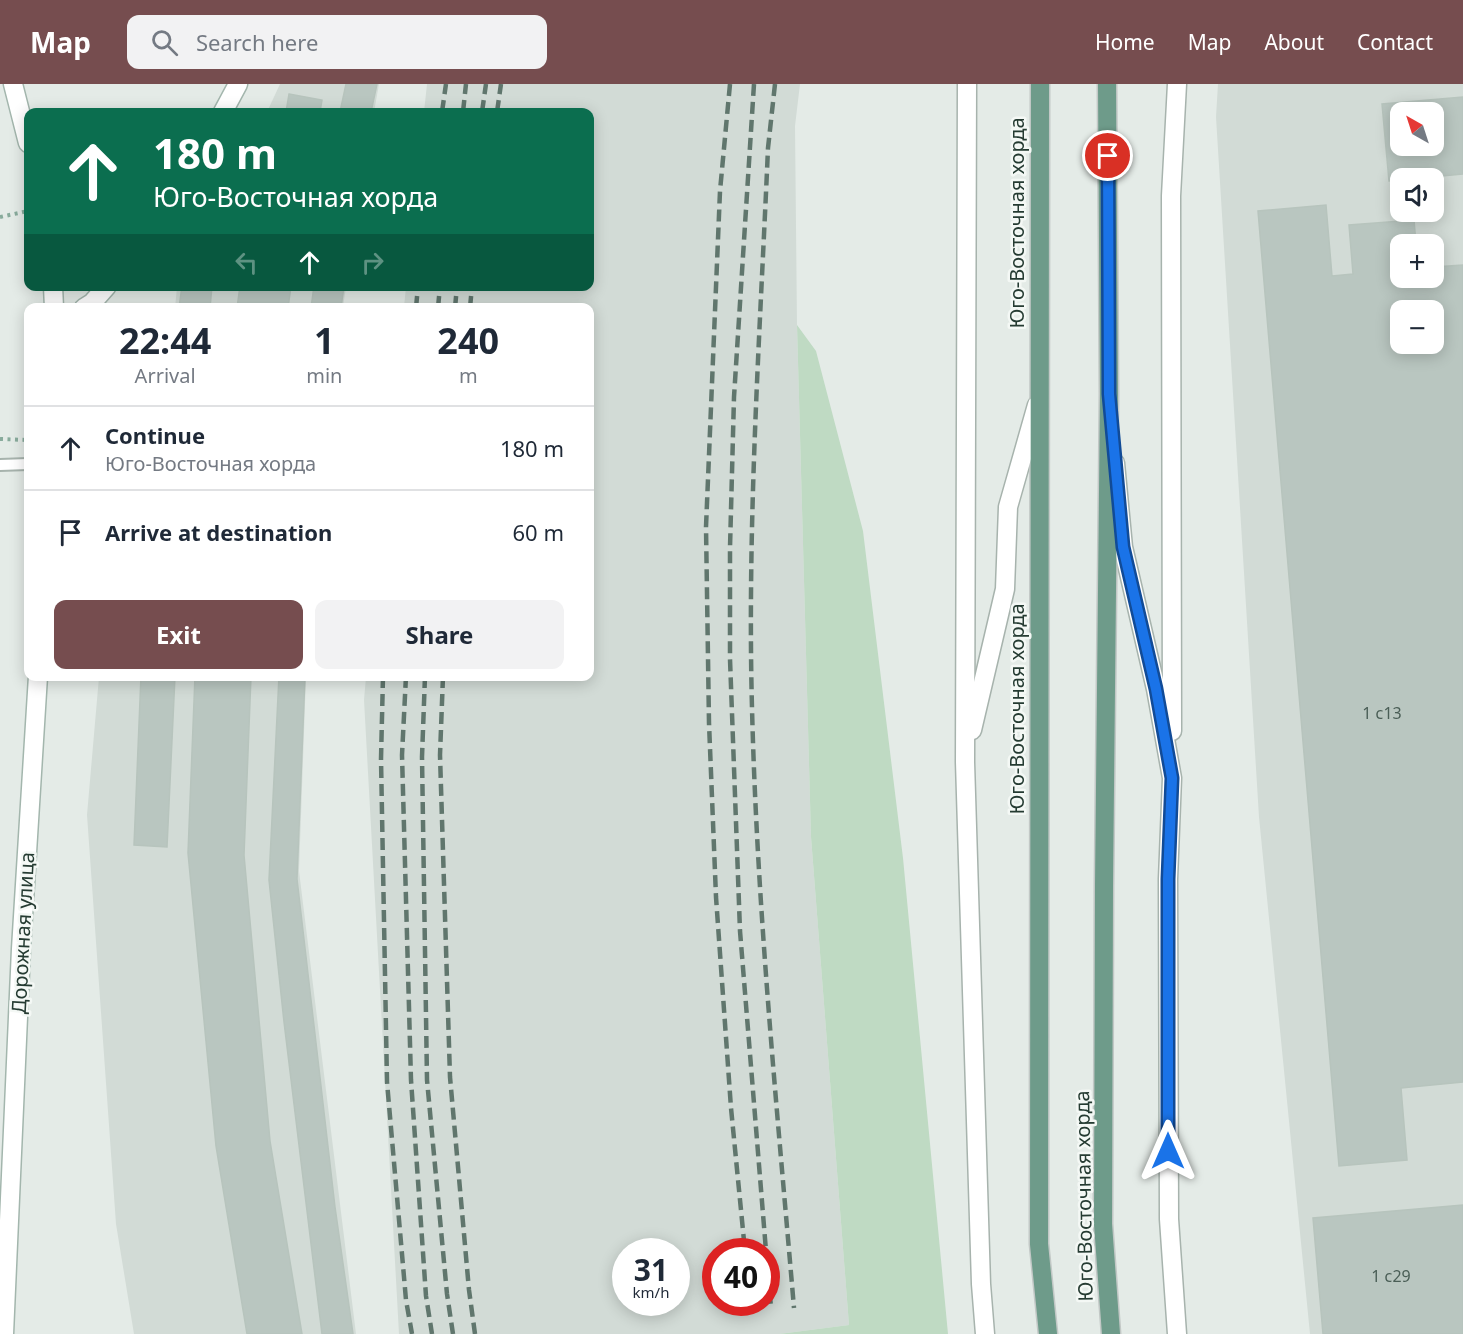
<!DOCTYPE html>
<html lang="en">
<head>
<meta charset="utf-8">
<style>
  :root { --surface:#fff; --page:#f2f2f3; --text:#1f2937; --muted:#747a83; --line:#e0e1e3; --accent:#764d4f }
  body { margin:0; font-family:"Noto Sans",sans-serif; background:var(--page); color:var(--text); height:100vh; display:flex; flex-direction:column; font-size:22px; white-space:nowrap }
  * { box-sizing:border-box; margin:0 }
  p { font-size:20px; color:var(--muted) }
  .icon { flex:none; width:33px; height:33px; fill:none; stroke:currentColor; stroke-width:2; stroke-linecap:round; stroke-linejoin:round }
  .map { position:relative; flex:1; overflow:hidden }
  .details { position:absolute; left:24px; top:219px; width:570px; height:378px; display:flex; flex-direction:column; background:var(--surface); border-radius:12px; box-shadow:0 3px 15px #0003 }
  .details>* { flex:none }
  .guide { position:absolute; left:24px; top:24px; width:570px; height:183px; border-radius:12px; box-shadow:0 3px 15px #0003; background:#0b6e4f; color:#fff; overflow:hidden }
  .needle { width:39px; rotate:321deg }
  .tools { position:absolute; left:1390px; top:18px; display:grid; gap:12px }
  .tools a { display:grid; place-items:center; width:54px; height:54px; border-radius:12px; background:var(--surface); box-shadow:0 3px 15px #0003; font-size:30px }
  .speed { position:absolute; left:612px; top:1154px; display:flex; gap:12px; font-size:30px; font-weight:700; text-align:center }
  .speed>* { display:grid; place-content:center; width:78px; height:78px; border-radius:50%; background:var(--surface); box-shadow:0 3px 15px #0003; line-height:1 }
  .speed small { font-size:15px; font-weight:400 }
  .speed .limit { border:9px solid #d22; background:#fff; color:#111 }
  .pin { position:absolute; display:grid; place-items:center; width:51px; height:51px; color:#fff; margin:-26px; border:3px solid #fff; border-radius:50%; box-shadow:0 2px 6px #0007 }
  .me { position:absolute; width:66px; margin:-33px; rotate:0deg; stroke-linejoin:round; filter:drop-shadow(0 0 4px #0008) }
  .turn { display:flex; align-items:center; gap:21px; height:126px; padding:0 30px; font-size:27px }
  .turn .icon { width:78px; height:78px; stroke-width:2.5 }
  .turn b { display:block; font-size:42px; line-height:51px }
  .lanes { display:flex; align-items:center; height:57px; padding:0 30px; background:#0003; justify-content:center; gap:30px; direction:ltr }
  .lanes .off { opacity:.35 }
  .eta { display:flex; justify-content:space-evenly; align-items:center; height:102px; text-align:center }
  .eta b { font-size:36px; font-weight:700; line-height:42px }
  .action { display:flex; gap:12px; margin-top:auto; padding:12px 30px }
  .action a { flex:1; height:69px; border-radius:12px; background:var(--accent); color:#fff; font-size:24px; font-weight:700; line-height:69px; text-align:center }
  .action a+a { background:var(--page); color:var(--text) }
  ul { padding:0; list-style:none }
  li { display:flex; align-items:center; gap:18px; height:84px; padding:0 30px; border-top:2px solid var(--line) }
  li div { flex:1 }
  li b { display:block; font-size:22px }
  li em { font-style:normal }
  header { display:flex; align-items:center; gap:36px; box-sizing:border-box; height:84px; padding:0 30px; background:var(--accent); color:#fff }
  header strong { font-size:28px }
  nav { display:flex; gap:33px; margin-inline-start:auto; font-size:21px }
  .search { width:420px; height:54px; background:var(--page); display:flex; align-items:center; gap:15px; box-sizing:border-box; padding:0 21px; border-radius:12px; color:var(--muted); font-size:22px }
  .map>svg:first-child { display:block }
  .built { fill:#d2dbd6; fill-rule:evenodd }
  .green { fill:#bfdac3 }
  .building { fill:#b9c6c0; stroke:#b7c4bd; stroke-width:1.5; fill-rule:evenodd }
  .lines { fill:none; stroke-linecap:round; stroke-linejoin:round }
  .service-casing { stroke:#a7b3ad; stroke-width:14 }
  .tertiary-casing { stroke:#a7b3ad; stroke-width:21 }
  .secondary-casing { stroke:#a3b6ad; stroke-width:21 }
  .primary-casing { stroke:#c2c8c6; stroke-width:21 }
  .path { stroke:#88ab9c; stroke-width:4; stroke-dasharray:3 4.5; stroke-linecap:butt }
  .service { stroke:#fff; stroke-width:10 }
  .tertiary { stroke:#fff; stroke-width:18 }
  .secondary { stroke:#fff; stroke-width:18 }
  .primary { stroke:#6e9b8a; stroke-width:18 }
  .rail { stroke:#60766d; stroke-width:4.5; stroke-dasharray:12 6; stroke-linecap:butt }
  .route-casing { stroke:#114b97; stroke-width:15 }
  .route { stroke:#1a73e8; stroke-width:10 }
  .labels { text-anchor:middle; stroke-width:5; stroke-linejoin:round; paint-order:stroke }
  .number-label { font-size:16px; fill:#4a5e56 }
  .street-label { font-size:20px; fill:#253b32; stroke:#f4f8f5 }
</style>
</head>
<body>
<header>
<strong>Map</strong>
<div class="search"><svg class="icon" aria-label="search" viewBox="0 0 24 24"><circle cx="10" cy="10" r="6"/><path d="M15 15l6 6"/></svg>Search here</div>
<nav><a>Home</a><a>Map</a><a>About</a><a>Contact</a></nav>
</header>
<div class="map">
<svg width="1463" height="1250" viewBox="0 0 1463 1250">
  <rect width="100%" height="100%" fill="#e4ebe7"/>
  <g class="built">
    <polygon points="280,0 379,0 374,28 267,28"/>
    <path d="M427 0H800L795 42 797 241 811 753 849 1241 779 1250H399L364 616 366 593 590 592V224L404 223 406 203 590 202V28H424ZM626 1167H676V1218H626ZM716 1167H766V1218H716Z"/>
    <path d="M1218 0H1463V1250H1310L1259 733 1216 33ZM1401 28H1434V62H1401ZM1401 94H1434V128H1401ZM1401 160H1434V194H1401ZM1401 226H1434V260H1401Z"/>
    <polygon points="177,203 346,203 343,223 175,224"/>
    <polygon points="99,593 306,593 299,787 356,1250 134,1250 116,1140 87,731"/>
  </g>
  <polygon class="green" points="797,241 816,267 863,447 903,774 948,1250 779,1250 849,1241 811,753"/>
  <g class="building">
    <polygon points="346,0 377,0 371,28 340,28"/>
    <polygon points="289,10 322,16 320,28 286,28"/>
    <path d="M1463 13V90L1389 97 1382 20ZM1401 28H1434V62H1401Z"/>
    <path d="M1326 121 1332 192 1353 190 1349 141 1414 136 1416 160H1401V194H1434V183L1463 181V998L1401 1004 1407 1076 1339 1082 1258 127ZM1401 226H1434V260H1401Z"/>
    <polygon points="182,202 212,202 210,224 179,224"/>
    <polygon points="240,202 291,202 288,224 237,224"/>
    <polygon points="314,202 344,202 341,224 311,224"/>
    <polygon points="141,592 175,592 167,763 134,761"/>
    <polygon points="195,592 251,592 244,771 270,1057 302,1250 247,1250 216,1062 188,769"/>
    <polygon points="279,592 305,592 297,795 335,1123 353,1250 322,1250 284,938 269,796"/>
    <polygon points="1463,1121 1463,1250 1323,1250 1313,1134"/>
  </g>
  <g class="lines">
    <g class="service-casing">
      <polyline id="service" points="0,381 28,380"/>
    </g>
    <g class="tertiary-casing">
      <g id="tertiary">
        <polyline points="967,0 965,678 981,1200 985,1250"/>
        <polyline points="1115,379 1123,463 1156,605 1172,694 1168,795 1169,1135 1177,1250"/>
        <polyline points="972,646 1005,505 1008,423 1037,321"/>
        <polyline points="1172,647 1171,112 1177,0"/>
      </g>
    </g>
    <g class="secondary-casing">
      <g id="secondary">
        <polyline points="13,0 28,59"/>
        <polyline points="223,28 238,0"/>
        <polyline points="53,202 54,224"/>
        <polyline points="84,224 92,219 107,202"/>
        <polyline points="4,1250 21,865 38,592"/>
      </g>
    </g>
    <g class="primary-casing">
      <g id="primary">
        <polyline points="1040,0 1039,1160 1048,1250"/>
        <polyline points="1107,0 1109,310 1104,802 1103,1140 1111,1250"/>
      </g>
    </g>
    <g class="path">
      <polyline points="0,133 28,127"/>
      <polyline points="0,355 28,356"/>
    </g>
    <use href="#service" class="service"/>
    <use href="#tertiary" class="tertiary"/>
    <use href="#secondary" class="secondary"/>
    <use href="#primary" class="primary"/>
    <g class="rail">
      <polyline points="730,0 720,107 706,443 709,639 716,813 731,1024 745,1167"/>
      <polyline points="754,0 734,313 730,464 730,575 740,847 766,1167"/>
      <path d="M775 0 768 64C760 250 747 438 752 624 757 824 777 1024 794 1224"/>
      <polyline points="442,28 446,0"/>
      <polyline points="463,28 466,0"/>
      <polyline points="482,28 486,0"/>
      <polyline points="497,28 501,0"/>
      <polyline points="416,224 418,202"/>
      <polyline points="438,224 440,202"/>
      <polyline points="455,224 457,202"/>
      <polyline points="470,224 472,202"/>
      <polyline points="383,592 381,675 387,998 406,1216 412,1250"/>
      <polyline points="406,592 402,671 411,996 426,1212 432,1250"/>
      <polyline points="425,592 422,673 427,996 447,1210 453,1250"/>
      <polyline points="443,592 440,671 450,993 469,1206 475,1250"/>
      <polyline points="766,1172 771,1223"/>
      <polyline points="750,1218 751,1229"/>
    </g>
  </g>
  <g class="lines">
    <g class="route-casing">
      <polyline id="route" points="1108,72 1109,310 1123,463 1156,605 1172,694 1168,795 1168,1067"/>
    </g>
    <use href="#route" class="route"/>
  </g>
  <g class="labels">
    <g class="number-label">
      <text x="1382" y="635">1 с13</text>
      <text x="1391" y="1198">1 с29</text>
    </g>
    <g class="street-label">
      <text transform="translate(1017 139) rotate(-90)" y="7">Юго-Восточная хорда</text>
      <text transform="translate(1017 625) rotate(-90)" y="7">Юго-Восточная хорда</text>
      <text transform="translate(23 849) rotate(-87)" y="7">Дорожная улица</text>
      <text transform="translate(1084 1112) rotate(-91)" y="7">Юго-Восточная хорда</text>
    </g>
  </g>
</svg>
<div class="tools">
<a><svg class="needle" viewBox="-14 -14 28 28"><path d="M0-13l5 13h-10z" fill="#e53935"/><path d="M0 13l5-13h-10z" fill="#747a83"/></svg></a>
<a><svg class="icon" aria-label="sound" viewBox="0 0 24 24"><path d="M4 9h4l5-4v14l-5-4H4zM17 9q2 3 0 6"/></svg></a>
<a>+</a>
<a>−</a>
</div>
<div class="speed"><div>31<small>km/h</small></div><div class="limit">40</div></div>
<div class="pin" style="left:1108px;top:72px;background:#d93025"><svg class="icon" aria-label="arrive" viewBox="0 0 24 24"><path d="M6 21V4h12l-3 4 3 4H6"/></svg></div>
<svg class="me" style="left:1168px;top:1067px" viewBox="-20 -20 40 40"><path d="M0-17L14 15 0 8-14 15z" fill="#1a73e8" stroke="#fff" stroke-width="4"/></svg>
<div class="guide">
<div class="turn"><svg class="icon" aria-label="ahead" viewBox="0 0 24 24"><path d="M12 20V5M6 11l6-6 6 6"/></svg><div><b>180 m</b>Юго-Восточная хорда</div></div>
<div class="lanes"><svg class="icon off" aria-label="left" viewBox="0 0 24 24"><path d="M17 20v-9H6M10 6l-5 5 5 5"/></svg><svg class="icon" aria-label="ahead" viewBox="0 0 24 24"><path d="M12 20V5M6 11l6-6 6 6"/></svg><svg class="icon off" aria-label="right" viewBox="0 0 24 24"><path d="M7 20v-9h11M14 6l5 5-5 5"/></svg></div>
</div>
<section class="details">
<div class="eta">
<div><b>22:44</b><p>Arrival</p></div>
<div><b>1</b><p>min</p></div>
<div><b>240</b><p>m</p></div>
</div>
<ul>
<li><svg class="icon" aria-label="ahead" viewBox="0 0 24 24"><path d="M12 20V5M6 11l6-6 6 6"/></svg><div><b>Continue</b><p>Юго-Восточная хорда</p></div><em>180 m</em></li>
<li><svg class="icon" aria-label="arrive" viewBox="0 0 24 24"><path d="M6 21V4h12l-3 4 3 4H6"/></svg><div><b>Arrive at destination</b></div><em>60 m</em></li>
</ul>
<div class="action"><a>Exit</a><a>Share</a></div>
</section>
</div>
</body>
</html>
